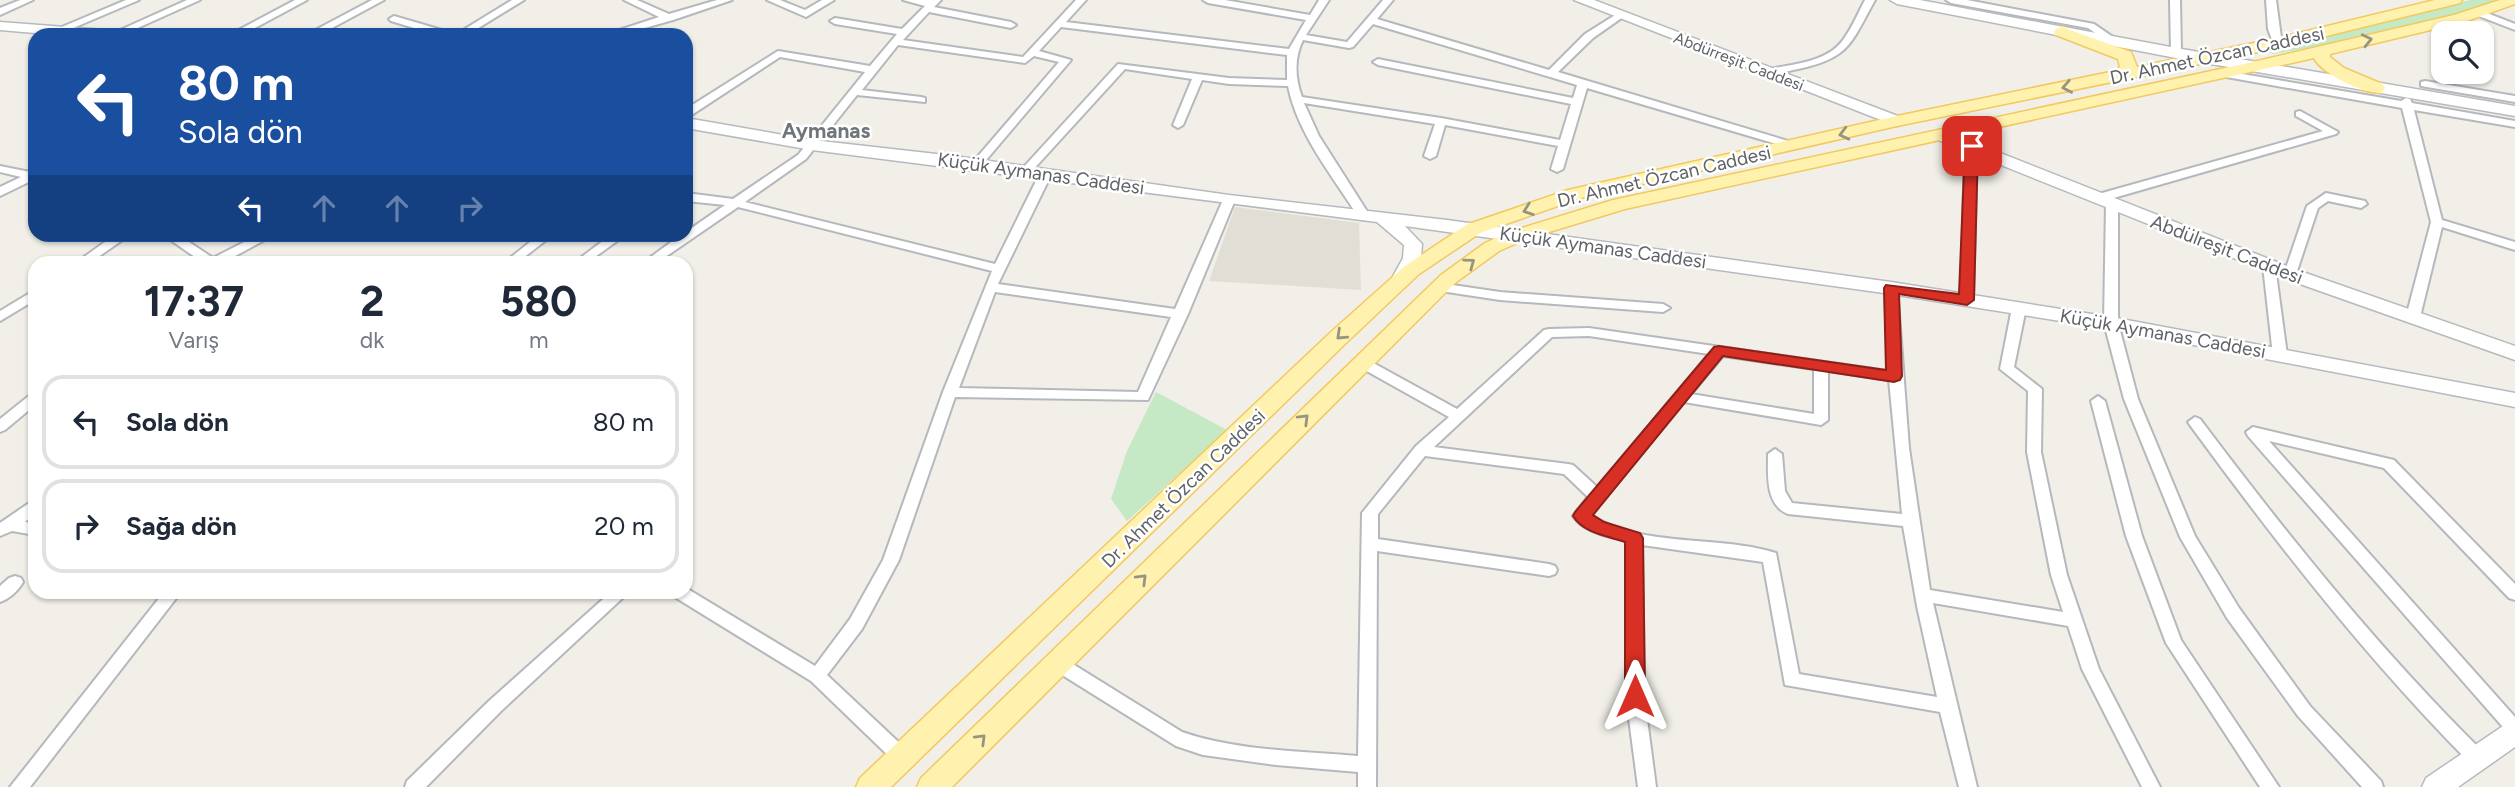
<!DOCTYPE html>
<html lang="tr">
<head>
<meta charset="utf-8">
<style>
  :root { --surface:#fff; --page:#f2f2f3; --text:#1f2937; --muted:#747a83; --line:#e0e1e3 }
  body { margin:0; font-family:Figtree,sans-serif; background:var(--page); color:var(--text); height:100vh; display:flex; flex-direction:column; font-size:26px; white-space:nowrap }
  * { box-sizing:border-box; margin:0 }
  p { font-size:23px; color:var(--muted) }
  .icon { flex:none; width:38px; height:38px; fill:none; stroke:currentColor; stroke-width:2; stroke-linecap:round; stroke-linejoin:round }
  .map { position:relative; flex:1; overflow:hidden }
  .panel { position:absolute; left:28px; top:256px; width:665px; height:343px; display:flex; flex-direction:column; background:var(--surface); border-radius:21px; box-shadow:0 2px 5px #0004 }
  .panel>* { flex:none }
  .banner { position:absolute; left:28px; top:28px; width:665px; height:214px; border-radius:21px; box-shadow:0 2px 5px #0004; background:#1a4fa0; color:#fff; overflow:hidden }
  .buttons { position:absolute; left:2431px; top:21px; display:grid; gap:14px }
  .buttons a { display:grid; place-items:center; width:63px; height:63px; border-radius:14px; background:var(--surface); box-shadow:0 2px 5px #0004; font-size:35px }
  .pin { position:absolute; display:grid; place-items:center; width:60px; height:60px; color:#fff; margin:-30px; border-radius:14px; box-shadow:0 4px 10px #0006 }
  .me { position:absolute; width:77px; margin:-38px; rotate:0deg; stroke-linejoin:round; filter:drop-shadow(0 0 5px #0008) }
  .turn { display:flex; align-items:center; gap:24px; height:147px; padding:0 35px; font-size:32px }
  .turn .icon { width:91px; height:91px; stroke-width:2.5 }
  .turn b { display:block; font-size:49px; line-height:60px }
  .lanes { display:flex; align-items:center; height:66px; padding:0 35px; background:#0003; justify-content:center; gap:35px; direction:ltr }
  .lanes .off { opacity:.35 }
  .eta { display:flex; justify-content:space-evenly; align-items:center; height:119px; text-align:center }
  .eta b { font-size:42px; font-weight:700; line-height:49px }
  ul { padding:0; list-style:none }
  li { display:flex; align-items:center; gap:21px; height:94px; margin:0 14px 10px; padding:0 21px; border:4px solid var(--line); border-radius:21px }
  li div { flex:1 }
  li b { display:block; font-size:26px }
  li em { font-style:normal }
  .map>svg:first-child { display:block }
  .education { fill:#e1ded6 }
  .green { fill:#c5e8c5 }
  .lines { fill:none; stroke-linecap:round; stroke-linejoin:round }
  .street-casing { stroke:#b5b8bc; stroke-width:4 }
  .secondary-casing { stroke:#b6babf; stroke-width:3 }
  .primary-casing { stroke:#f2c960; stroke-width:3 }
  .street { fill:#fff; fill-rule:evenodd }
  .secondary { fill:#fff; fill-rule:evenodd }
  .primary { fill:#fff2af; fill-rule:evenodd }
  .oneway { stroke:#979581 }
  .route { fill:#d93025; stroke:#8d1f18; stroke-width:2 }
  .labels { text-anchor:middle; stroke-width:5; stroke-linejoin:round; paint-order:stroke }
  .far-street-label { font-size:16px; fill:#5f6368; stroke:#fff }
  .street-label { font-size:19px; fill:#5f6368; stroke:#fff }
  .far-district-label { font-size:21px; font-weight:bold; fill:#70757a; stroke:#fff }
</style>
</head>
<body>
<div class="map">
<svg width="2515" height="787" viewBox="0 0 2515 787">
  <rect width="100%" height="100%" fill="#f1efe8"/>
  <polygon class="education" points="1235,207 1359,223 1361,290 1209,281"/>
  <g class="green">
    <polygon points="2470,0 2500,0 2444,18 2337,43 2273,54 2265,50"/>
    <polygon points="1156,392 1227,430 1127,521 1111,499 1127,451"/>
  </g>
  <g class="lines">
    <g class="street-casing">
      <g id="street">
        <polygon points="20,0 33,0 0,15 0,8"/>
        <polygon points="126,0 139,0 66,31 57,29"/>
        <polygon points="187,0 200,0 122,35 109,35"/>
        <polygon points="295,0 307,0 242,35 229,35"/>
        <polygon points="372,0 384,0 319,35 306,35"/>
        <polygon points="512,0 524,0 467,35 455,35"/>
        <polygon points="624,0 637,0 669,14 717,0 732,0 673,20 620,35 604,35 659,17"/>
        <polygon points="767,0 780,0 805,10 822,0 834,0 806,17"/>
        <path d="M903 0H941L934 7 1011 22 1016 25 1011 28 929 12 903 40 1023 57 1076 0H1086L1066 22 1289 49 1306 20 1208 3 1203 0H1225L1310 15 1319 0H1329L1306 35 1347 42 1383 0H1393L1377 19 1549 70 1585 34 1620 12 1623 13V17L1593 38 1558 72 1798 144 1800 146 1794 149 1790 148 1587 88 1563 169 1557 172 1551 169 1558 146 1445 125 1436 156 1430 159 1424 156 1435 124 1304 103 1319 136 1370 216 1364 220 1358 216C1333 177 1297 133 1288 86L1229 84 1202 80 1183 125 1178 128 1173 125 1192 79 1125 69 1031 172H1023L1021 170 1118 64 1229 78 1287 80V55L1061 27 1039 51 1071 60 981 166H973V162L1059 62 1034 56 1025 63 898 45 862 90 921 97 925 98V102L857 95 806 159 745 202 995 264 1040 173 1042 171H1050L1052 173 998 284 1175 309 1223 200 1229 196 1235 200 1188 314 1148 400 955 397 899 560 862 629 827 675 908 751 911 757 908 763 902 765 896 763 811 681 673 596 671 592H686V588L815 666 850 619 883 560 943 392 992 271 738 207 658 262H644L682 234H686V232L725 205 686 201V193L733 199 798 155 865 72 780 57 690 116 686 117V109L778 51 870 66 897 34 835 24 830 21 835 18 902 29 925 6ZM1373 24 1577 85 1573 98 1378 59 1373 62 1378 65 1571 104 1560 140 1441 118 1302 97C1295 78 1294 58 1303 40L1349 48 1353 47ZM995 292 1171 317 1138 392 959 388Z"/>
        <path d="M1865 0H1875C1851 43 1850 58 1798 69 1787 71 1776 75 1765 74V70C1791 64 1827 63 1843 40 1852 28 1858 13 1865 0Z"/>
        <polygon points="1946,0 1967,0 2094,24 2120,42 2111,44 2088,28 1951,3"/>
        <polygon points="2170,0 2180,0 2181,53 2176,56 2171,53"/>
        <polygon points="2266,0 2276,0 2282,45 2274,45 2268,29"/>
        <polygon points="2476,11 2482,11 2515,24 2515,30 2476,15"/>
        <polygon points="394,16 452,33 453,35 437,35 391,21 389,19"/>
        <polygon points="2219,70 2401,101 2406,98 2410,99 2412,103 2515,121 2515,127 2414,110 2442,220 2515,242 2515,250 2442,227 2420,317 2413,321 2408,320 2406,317 2431,222 2402,108 2215,75 2215,71"/>
        <polygon points="2425,81 2515,96 2515,102 2421,86 2421,82"/>
        <polygon points="2300,111 2338,132 2336,134 2103,201 2095,201 2093,198 2095,195 2323,131 2296,116 2296,112"/>
        <polygon points="1971,144 1977,147 1973,300 1967,304 1961,300 1965,147"/>
        <polygon points="0,166 35,173 35,179 0,196 0,187 21,177 0,172"/>
        <polygon points="2326,193 2365,201 2367,204 2361,208 2328,201 2318,208 2296,274 2290,278 2286,277 2284,274 2307,206"/>
        <polygon points="2112,200 2118,204 2118,323 2138,399 2195,536 2239,608 2310,706 2381,781 2383,787 2362,787 2298,716 2227,618 2180,537 2124,399 2104,323 2106,204"/>
        <polygon points="116,234 131,234 91,262 77,262"/>
        <polygon points="162,234 177,234 213,258 260,234 276,234 224,262 202,262"/>
        <polygon points="540,234 554,234 518,262 505,262"/>
        <polygon points="612,234 627,234 588,262 575,262"/>
        <polygon points="2269,262 2275,266 2287,355 2280,359 2273,355 2263,266"/>
        <polygon points="1439,283 1500,292 1663,304 1670,308 1663,312 1500,300 1434,290 1433,287 1434,284"/>
        <path d="M1891 284 1897 288 1909 448 1930 590 2063 612 2051 575 2027 452 2028 391 2000 369 2012 308 2019 304 2024 305 2026 308 2014 367 2042 389 2041 452 2067 575 2099 669 2160 787H2142L2082 669 2068 626 1933 603 1977 787H1959L1940 712 1785 685 1763 562 1642 545 1644 696 1656 787H1638L1626 696V541C1608 536 1585 533 1573 516L1588 497 1564 474 1425 456 1378 514V539L1549 564 1555 566 1557 570 1555 574 1549 576 1377 551 1376 787H1358V772L1276 765 1203 755 1176 746 1051 668 1048 663 1051 658 1057 656 1063 658 1182 732C1237 751 1300 751 1358 756L1362 513 1416 446 1449 417 1356 365 1354 362 1356 359H1366L1457 409 1544 330 1549 329 1589 328 1888 371 1885 288ZM1589 336 1709 354 1597 487 1573 465 1568 464 1434 447 1552 337ZM1723 356 1814 369V414L1691 394ZM1828 371 1889 380 1902 514 1792 503 1785 491 1782 454 1775 449 1768 454C1768 474 1765 505 1788 514L1903 526 1917 606 1937 697 1799 674 1776 553C1720 535 1639 548 1591 515L1684 402 1821 425 1828 420Z"/>
        <polygon points="35,290 35,300 0,321 0,311"/>
        <polygon points="35,393 35,405 5,430 0,432 0,419 30,395"/>
        <polygon points="2098,396 2105,401 2142,536 2181,640 2279,787 2260,787 2166,643 2126,536 2091,401"/>
        <path d="M2195 417 2200 419C2288 536 2379 649 2483 752L2486 758 2483 764 2477 766 2471 764C2367 659 2277 544 2190 425L2188 422Z"/>
        <polygon points="2253,427 2394,460 2515,584 2515,600 2509,598 2384,468 2269,441 2515,717 2515,737 2509,734 2248,436 2246,432"/>
        <polygon points="35,499 35,513 25,522 35,523 35,535 12,531 0,536 0,523"/>
        <path d="M15 576 21 578 23 582C19 590 9 599 0 602V586L9 578Z"/>
        <polygon points="164,592 181,592 30,787 10,787"/>
        <polygon points="611,592 629,592 501,711 426,787 405,787 407,781 489,701"/>
      </g>
    </g>
    <g class="secondary-casing">
      <g id="secondary">
        <polygon points="1574,0 1594,0 1903,118 1905,121 1897,126 1891,124"/>
        <polygon points="1890,0 1920,0 2176,48 2515,106 2515,116 2176,58 1897,4"/>
        <polygon points="0,22 118,31 125,35 59,35 0,30"/>
        <polygon points="686,118 812,140 954,156 1229,195 1447,220 1891,282 2111,317 2515,393 2515,407 2111,329 1891,294 1405,226 1422,244 1421,258 1408,284 1401,286 1391,280 1403,258 1404,245 1377,222 812,150 686,128"/>
        <polygon points="1942,130 2297,270 2515,346 2515,360 2283,278 1936,139 1934,135"/>
        <polygon points="2515,721 2515,747 2458,787 2422,787 2426,778 2506,724"/>
      </g>
    </g>
    <g class="primary-casing">
      <g id="primary">
        <polygon points="2435,0 2462,0 2460,3 2278,48 1897,126 1581,198 1480,233 1419,274 1347,342 891,787 856,787 860,778 1331,332 1405,266 1466,225 1568,190 1897,116 2115,71 2120,67 2118,59 2056,35 2054,32 2056,29 2062,27 2131,52 2137,67 2278,38"/>
        <path d="M2500 0H2515V4L2464 22 2330 54V57L2344 68 2382 84 2385 88 2382 92C2366 96 2321 73 2314 58L1625 209 1526 239 1499 251 1455 283 952 787H917L921 778 1441 275 1485 243 1512 231 1613 200 2253 62 2454 15Z"/>
      </g>
    </g>
    <use href="#street" class="street"/>
    <use href="#secondary" class="secondary"/>
    <use href="#primary" class="primary"/>
  </g>
  <defs><path id="oneway-chevron" d="M-2-3.5L2.5 0L-2 3.5" fill="none" stroke-width="1.6" stroke-linecap="round" stroke-linejoin="round" transform="scale(1.75)"/></defs>
  <g class="oneway">
    <use href="#oneway-chevron" transform="translate(2367 40) rotate(-13)"/>
    <use href="#oneway-chevron" transform="translate(2067 87) rotate(169)"/>
    <use href="#oneway-chevron" transform="translate(1844 134) rotate(166)"/>
    <use href="#oneway-chevron" transform="translate(1528 210) rotate(161)"/>
    <use href="#oneway-chevron" transform="translate(1470 263) rotate(-36)"/>
    <use href="#oneway-chevron" transform="translate(1341 335) rotate(137)"/>
    <use href="#oneway-chevron" transform="translate(1304 419) rotate(-45)"/>
    <use href="#oneway-chevron" transform="translate(1142 579) rotate(-45)"/>
    <use href="#oneway-chevron" transform="translate(981 739) rotate(-45)"/>
  </g>
  <path class="route" d="M1972 143 1978 146 1974 300 1967 305 1899 294 1902 376 1900 380 1894 382 1723 356 1593 515 1604 522 1640 533 1643 538 1645 696 1642 702 1635 705 1628 702 1625 696V542C1607 536 1583 533 1573 516L1575 512 1714 347 1719 346 1886 370 1884 288 1886 285 1959 294 1965 146Z"/>
  <g class="labels">
    <g class="far-street-label">
      <text transform="translate(1739 61) rotate(21)" y="6">Abdürreşit Caddesi</text>
    </g>
    <g class="street-label">
      <text transform="translate(2217 55) rotate(-12)" y="7">Dr. Ahmet Özcan Caddesi</text>
      <text transform="translate(1041 173) rotate(8)" y="7">Küçük Aymanas Caddesi</text>
      <text transform="translate(1664 176) rotate(-13)" y="7">Dr. Ahmet Özcan Caddesi</text>
      <text transform="translate(1603 247) rotate(8)" y="7">Küçük Aymanas Caddesi</text>
      <text transform="translate(2227 249) rotate(21)" y="7">Abdülreşit Caddesi</text>
      <text transform="translate(2163 333) rotate(10)" y="7">Küçük Aymanas Caddesi</text>
      <text transform="translate(1183 488) rotate(-44)" y="7">Dr. Ahmet Özcan Caddesi</text>
    </g>
    <g class="far-district-label">
      <text x="826" y="138">Aymanas</text>
    </g>
  </g>
</svg>
<div class="buttons">
<a><svg class="icon" aria-label="search" viewBox="0 0 24 24"><circle cx="10" cy="10" r="6"/><path d="M15 15l6 6"/></svg></a>
</div>
<div class="pin" style="left:1972px;top:146px;background:#d93025"><svg class="icon" aria-label="arrive" viewBox="0 0 24 24"><path d="M6 21V4h12l-3 4 3 4H6"/></svg></div>
<svg class="me" style="left:1635px;top:696px" viewBox="-20 -20 40 40"><path d="M0-17L14 15 0 8-14 15z" fill="#d93025" stroke="#fff" stroke-width="4"/></svg>
<div class="banner">
<div class="turn"><svg class="icon" aria-label="left" viewBox="0 0 24 24"><path d="M17 20v-9H6M10 6l-5 5 5 5"/></svg><div><b>80 m</b>Sola dön</div></div>
<div class="lanes"><svg class="icon" aria-label="left" viewBox="0 0 24 24"><path d="M17 20v-9H6M10 6l-5 5 5 5"/></svg><svg class="icon off" aria-label="ahead" viewBox="0 0 24 24"><path d="M12 20V5M6 11l6-6 6 6"/></svg><svg class="icon off" aria-label="ahead" viewBox="0 0 24 24"><path d="M12 20V5M6 11l6-6 6 6"/></svg><svg class="icon off" aria-label="right" viewBox="0 0 24 24"><path d="M7 20v-9h11M14 6l5 5-5 5"/></svg></div>
</div>
<section class="panel">
<div class="eta">
<div><b>17:37</b><p>Varış</p></div>
<div><b>2</b><p>dk</p></div>
<div><b>580</b><p>m</p></div>
</div>
<ul>
<li><svg class="icon" aria-label="left" viewBox="0 0 24 24"><path d="M17 20v-9H6M10 6l-5 5 5 5"/></svg><div><b>Sola dön</b></div><em>80 m</em></li>
<li><svg class="icon" aria-label="right" viewBox="0 0 24 24"><path d="M7 20v-9h11M14 6l5 5-5 5"/></svg><div><b>Sağa dön</b></div><em>20 m</em></li>
</ul>
</section>
</div>
</body>
</html>
